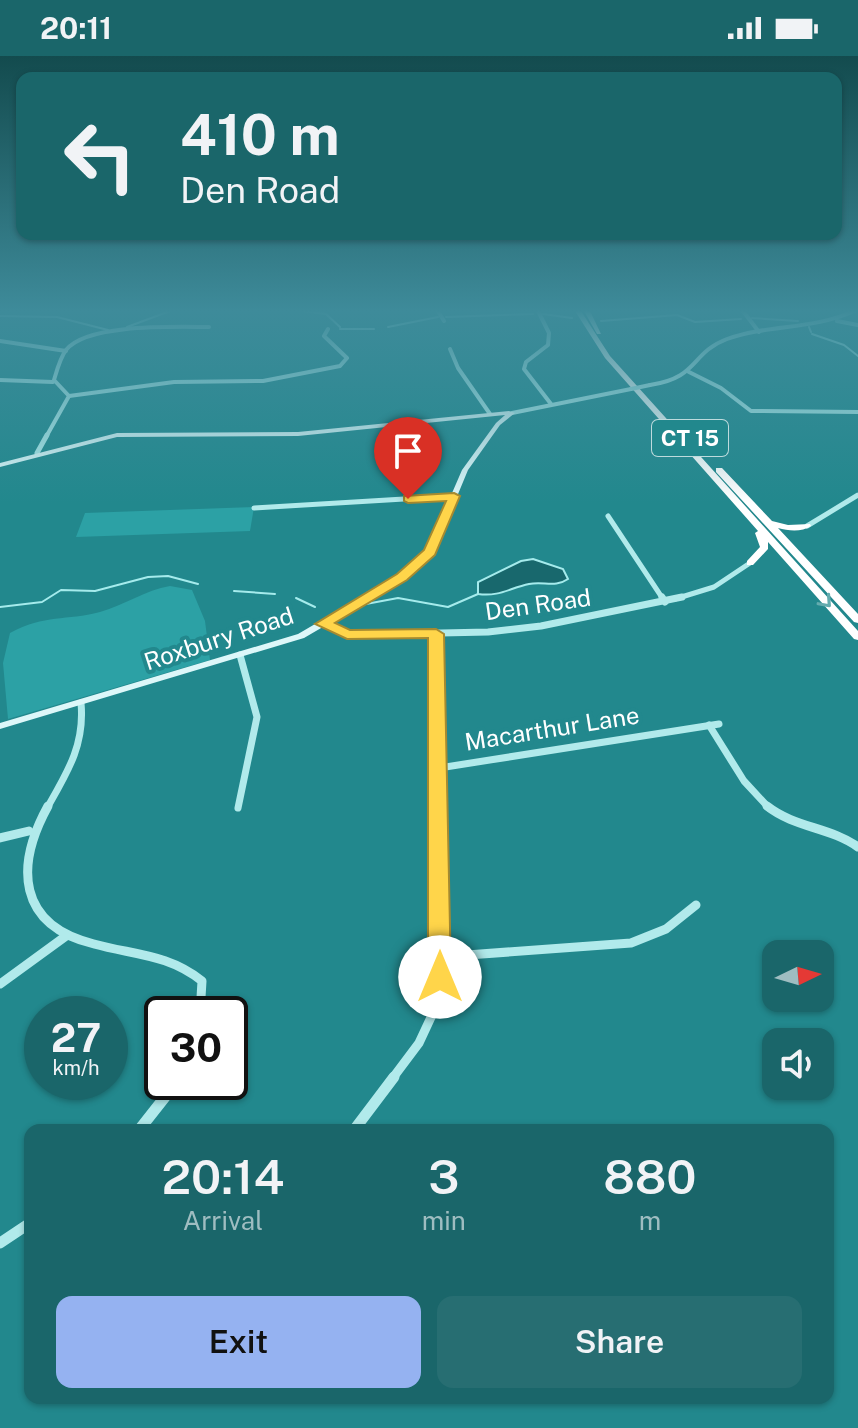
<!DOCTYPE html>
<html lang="en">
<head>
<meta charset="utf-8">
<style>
  :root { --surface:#1a666a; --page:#276e72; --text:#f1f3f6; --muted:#9fbdc1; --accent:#95b2f1 }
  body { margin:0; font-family:"Public Sans",sans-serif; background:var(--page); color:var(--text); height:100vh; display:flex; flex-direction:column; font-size:30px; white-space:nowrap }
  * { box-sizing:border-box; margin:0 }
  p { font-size:26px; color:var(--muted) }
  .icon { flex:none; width:44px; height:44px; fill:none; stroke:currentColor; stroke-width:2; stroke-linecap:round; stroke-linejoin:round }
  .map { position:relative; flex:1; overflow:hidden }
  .sheet { position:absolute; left:24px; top:1068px; width:810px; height:280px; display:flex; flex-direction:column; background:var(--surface); border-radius:16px; box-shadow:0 2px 6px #0004 }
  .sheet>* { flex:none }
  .hud { position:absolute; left:16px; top:16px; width:826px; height:168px; border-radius:16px; box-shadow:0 2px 6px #0004; background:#1a666a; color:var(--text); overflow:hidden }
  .needle { width:52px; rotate:85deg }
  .fabs { position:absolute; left:762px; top:884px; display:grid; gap:16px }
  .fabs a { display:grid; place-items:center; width:72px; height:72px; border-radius:16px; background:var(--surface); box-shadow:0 2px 6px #0004; font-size:40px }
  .speed { position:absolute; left:24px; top:940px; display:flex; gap:16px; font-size:40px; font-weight:700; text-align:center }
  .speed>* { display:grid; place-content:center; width:104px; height:104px; border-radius:50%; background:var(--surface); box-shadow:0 2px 6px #0004; line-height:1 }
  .speed small { font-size:20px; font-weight:400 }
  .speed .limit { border:4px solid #111; border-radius:12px; background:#fff; color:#111 }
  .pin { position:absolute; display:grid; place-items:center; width:68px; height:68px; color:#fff; margin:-82px -34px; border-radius:50% 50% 50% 0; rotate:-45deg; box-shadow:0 0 8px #0007 }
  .pin .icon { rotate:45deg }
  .me { position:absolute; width:88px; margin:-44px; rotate:0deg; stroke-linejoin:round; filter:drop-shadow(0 0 6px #0008) }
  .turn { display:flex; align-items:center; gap:28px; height:168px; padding:0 32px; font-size:36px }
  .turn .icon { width:104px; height:104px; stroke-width:2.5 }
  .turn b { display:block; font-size:56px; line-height:68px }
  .eta { display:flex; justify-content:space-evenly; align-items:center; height:136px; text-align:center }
  .eta b { font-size:48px; font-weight:600; line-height:56px }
  .cta { display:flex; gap:16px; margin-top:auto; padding:16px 32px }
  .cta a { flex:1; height:92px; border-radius:16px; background:var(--accent); color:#111; font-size:32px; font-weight:600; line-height:92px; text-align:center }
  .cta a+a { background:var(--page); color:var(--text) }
  .status { display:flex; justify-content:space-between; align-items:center; height:56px; padding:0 40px; background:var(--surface); direction:ltr }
  .status svg { height:22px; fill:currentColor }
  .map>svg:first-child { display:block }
  .green { fill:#2ca1a5 }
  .water { fill:#18686d; stroke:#a5ebec; stroke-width:2 }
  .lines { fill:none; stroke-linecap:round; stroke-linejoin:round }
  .stream { stroke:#a5ebec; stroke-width:2 }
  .street-far4 { stroke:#b1eaeb; stroke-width:4 }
  .street-far3 { stroke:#b1eaeb; stroke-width:5 }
  .street-far2 { stroke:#b1eaeb; stroke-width:7 }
  .street-far1 { stroke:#b1eaeb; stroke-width:9 }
  .street { stroke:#b1eaeb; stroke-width:11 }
  .secondary { fill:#ddf7f9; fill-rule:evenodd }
  .highway { fill:#fff; fill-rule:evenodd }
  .street-bridge { stroke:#b1eaeb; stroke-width:4 }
  .oneway { stroke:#64acaf }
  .route { fill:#ffd54a; stroke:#a68a30; stroke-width:2 }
  .labels { text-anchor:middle; stroke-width:8; stroke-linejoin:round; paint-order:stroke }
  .shield { fill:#22888d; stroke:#bddbdd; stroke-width:2 }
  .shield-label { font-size:22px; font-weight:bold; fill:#fff }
  .street-label { font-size:24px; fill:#fff; stroke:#22888d }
</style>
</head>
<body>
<div class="status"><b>20:11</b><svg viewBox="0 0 49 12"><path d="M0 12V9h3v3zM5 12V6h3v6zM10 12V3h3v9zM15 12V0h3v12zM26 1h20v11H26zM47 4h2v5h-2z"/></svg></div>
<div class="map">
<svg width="858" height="1372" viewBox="0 0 858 1372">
  <rect width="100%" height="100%" fill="#22888d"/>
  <g class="green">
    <polygon points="254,451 250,475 76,481 85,457"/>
    <path d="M170 530 192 534 205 565 210 604 8 663 3 607 10 577C45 558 66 565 100 556 125 549 145 534 170 530Z"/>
  </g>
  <path class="water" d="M533 503 563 513 568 523C555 532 544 525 529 528 510 532 499 541 478 538V526L521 505Z"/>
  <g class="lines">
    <g class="stream">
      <polyline points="303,255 326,258 340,271"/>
      <polyline points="543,258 572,262"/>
      <polyline points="0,260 57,261 108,274"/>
      <polyline points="446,261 533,258"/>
      <polyline points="752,262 798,265"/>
      <polyline points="601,265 677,259 695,266 741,263"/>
      <polyline points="127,271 170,255"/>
      <polyline points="388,271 438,261"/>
      <polyline points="809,271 811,276"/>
      <polyline points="340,273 374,273"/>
      <polyline points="812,278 844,289 858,300"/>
      <polyline points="234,535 275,538"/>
      <polyline points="296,542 315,551"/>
      <polyline points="366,548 398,542 448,551 478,538"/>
      <polyline points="0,551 42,546 61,534 95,535 148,521 168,520 198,528"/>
    </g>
    <g class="street-far4">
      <polyline points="438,255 444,265"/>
      <polyline points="538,255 549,277 548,289 526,306 524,313 551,348"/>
      <polyline points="743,255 759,276"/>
      <polyline points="837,265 858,269"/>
      <polyline points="0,285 66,295"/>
      <polyline points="450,293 458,312 490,358"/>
      <polyline points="689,316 721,332 751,355 858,356"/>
      <polyline points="0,324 53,326"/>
      <path d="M650 329C699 322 690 297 727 283 769 268 813 274 854 255"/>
      <polyline points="69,340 174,326 263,325 340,310 347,302 324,280 328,273"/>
      <polyline points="512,357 631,333"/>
      <path d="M46 381 69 340 54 324C57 314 60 302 66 294 87 267 177 271 209 271"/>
    </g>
    <g class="street-far3">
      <polyline points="37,397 47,379"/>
      <polyline points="254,452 454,440"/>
      <polyline points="608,460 663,543"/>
      <polyline points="807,470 858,439"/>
      <polyline points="675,543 714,531 750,507"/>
    </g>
    <g class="street-far2">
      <polyline points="662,541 665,546"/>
      <polyline points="323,568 347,579 488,576 541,570 682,541"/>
      <polyline points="436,578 438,752"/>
      <polyline points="709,669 744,725 769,752"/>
      <polyline points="439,712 719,668"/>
      <path d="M47 752C67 717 85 689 81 647"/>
      <polyline points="238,752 257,661 240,599"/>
    </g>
    <g class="street-far1">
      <path d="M48 750C15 810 17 869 94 888 134 899 168 898 202 925L200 958"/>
      <path d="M767 750C795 772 830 771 858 791"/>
      <polyline points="0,782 29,775"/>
      <polyline points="440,901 631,887 666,873 696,849"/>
      <polyline points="0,928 66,880"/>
      <polyline points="392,1023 419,987 440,942 438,750"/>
    </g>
    <g class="street">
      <polyline points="139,1074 165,1041 171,1026"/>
      <polyline points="354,1074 394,1021"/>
      <polyline points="0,1187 30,1167"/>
    </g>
    <polygon class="secondary" points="509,355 515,357 500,369 468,414 434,496 405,523 304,582 0,673 0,667 298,578 399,519 427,495 462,414 496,367 505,359 298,380 117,381 0,411 0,407 117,377 298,376"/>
    <g class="highway">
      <polygon points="575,255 581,255 610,300 858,575 858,584 854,583 768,486 768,493 753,509 747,509 747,505 760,491 755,477 758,475 605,302"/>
      <polygon points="584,255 590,255 601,278 597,278"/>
      <path d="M716 412H722L772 465 788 469 810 468 811 470C802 476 789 475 778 472L858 558V567L854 566 716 416Z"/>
    </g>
    <polyline class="street-bridge" points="631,333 650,329"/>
  </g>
  <defs><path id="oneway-chevron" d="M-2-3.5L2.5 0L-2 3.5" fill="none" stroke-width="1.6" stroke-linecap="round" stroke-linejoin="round" transform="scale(2)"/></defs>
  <use class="oneway" href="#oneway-chevron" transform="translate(826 546) rotate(48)"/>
  <linearGradient id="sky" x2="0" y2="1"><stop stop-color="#134b4e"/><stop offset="0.57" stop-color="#3e8b9a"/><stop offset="1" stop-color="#3e8b9a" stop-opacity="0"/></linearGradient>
  <rect width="858" height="447" fill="url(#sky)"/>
  <polygon class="route" points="454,437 460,440 435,499 407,524 335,567 350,574 436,573 444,578 451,921 448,928 431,928 428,921 428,582 347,583 315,568 397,518 424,494 446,445 408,447 404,445 404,440"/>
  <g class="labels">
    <rect class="shield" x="652" y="364" width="76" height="36" rx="6"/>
    <g class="shield-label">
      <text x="690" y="390">CT 15</text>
    </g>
    <g class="street-label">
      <text transform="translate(538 549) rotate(-8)" y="8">Den Road</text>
      <text transform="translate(219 583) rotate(-18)" y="8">Roxbury Road</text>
      <text transform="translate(552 673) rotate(-9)" y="8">Macarthur Lane</text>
    </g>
  </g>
</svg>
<div class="fabs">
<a><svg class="needle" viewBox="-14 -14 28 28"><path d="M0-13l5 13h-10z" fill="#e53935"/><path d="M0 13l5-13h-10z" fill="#9fbdc1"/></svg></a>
<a><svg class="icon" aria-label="sound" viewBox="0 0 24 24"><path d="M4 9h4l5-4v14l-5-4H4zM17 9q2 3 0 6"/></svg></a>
</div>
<div class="speed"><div>27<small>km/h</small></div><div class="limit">30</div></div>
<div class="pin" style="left:408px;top:443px;background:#d93025"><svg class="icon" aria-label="arrive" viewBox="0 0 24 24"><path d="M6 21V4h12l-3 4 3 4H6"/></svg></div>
<svg class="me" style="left:440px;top:921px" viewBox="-20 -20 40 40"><circle r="19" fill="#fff"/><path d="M0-13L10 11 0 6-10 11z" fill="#ffd54a"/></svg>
<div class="hud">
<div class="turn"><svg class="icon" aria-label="left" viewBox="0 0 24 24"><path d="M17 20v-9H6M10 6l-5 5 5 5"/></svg><div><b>410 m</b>Den Road</div></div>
</div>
<section class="sheet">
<div class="eta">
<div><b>20:14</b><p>Arrival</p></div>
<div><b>3</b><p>min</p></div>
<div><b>880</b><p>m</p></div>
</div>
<div class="cta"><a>Exit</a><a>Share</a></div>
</section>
</div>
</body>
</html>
